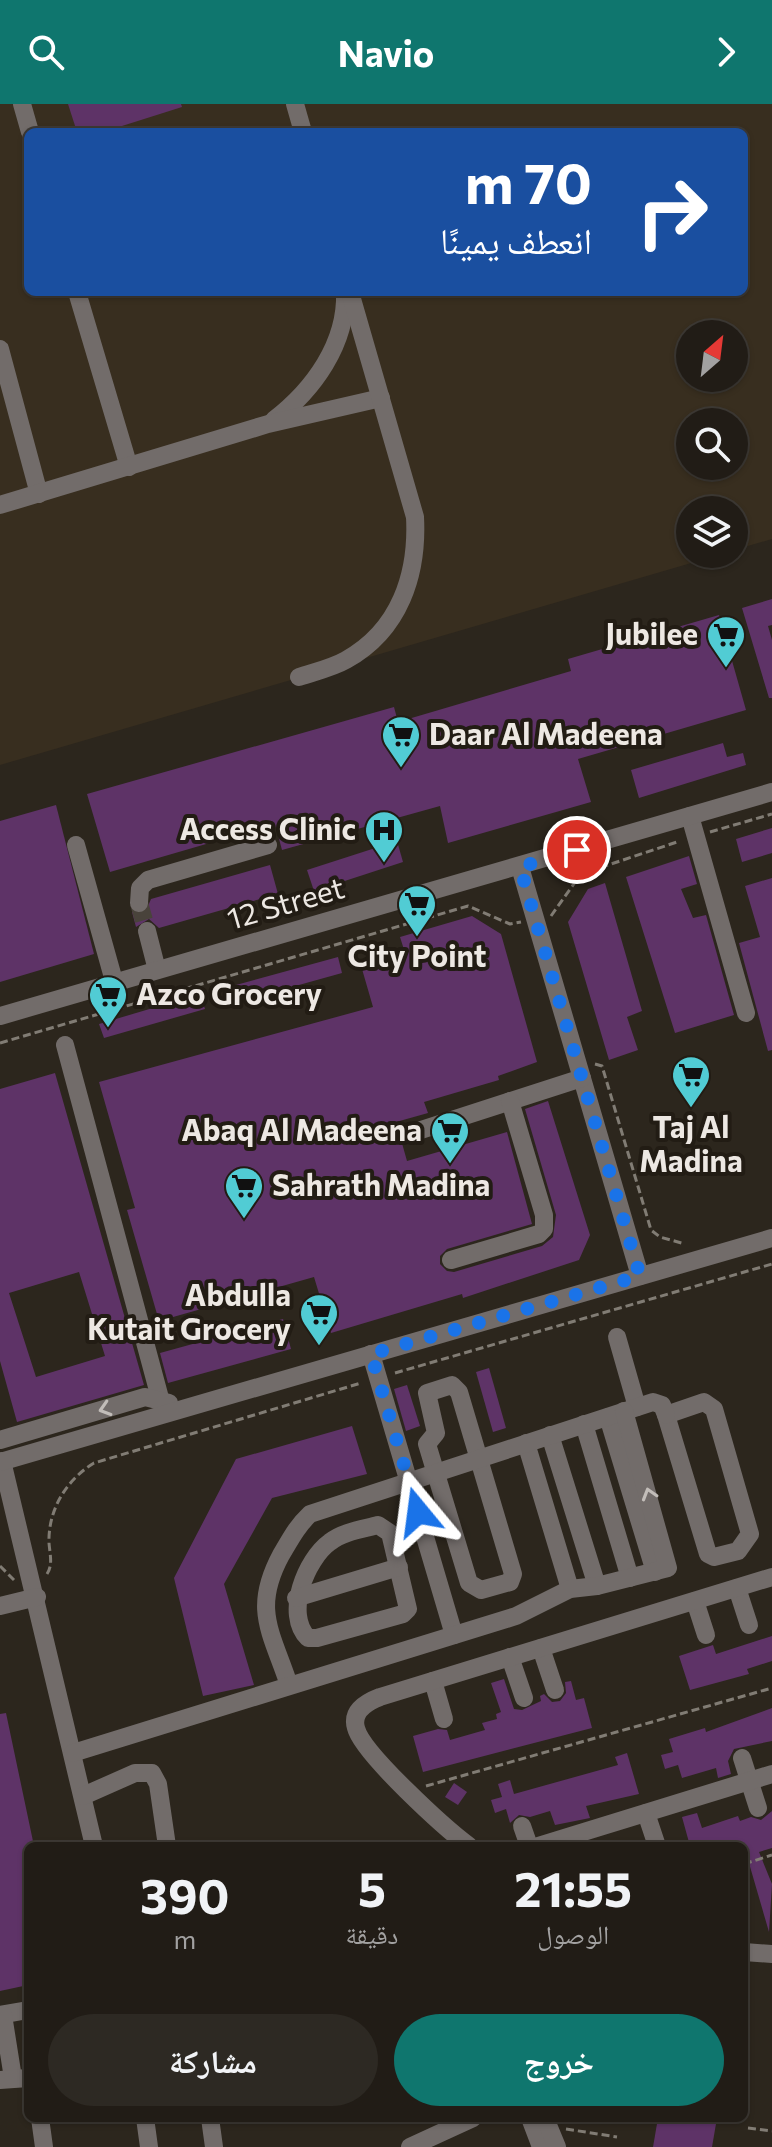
<!DOCTYPE html>
<html lang="ar">
<head>
<meta charset="utf-8">
<style>
  :root { --surface:#211c16; --page:#2d2923; --text:#f1f3f6; --muted:#a2a1a1; --line:#3e3a35; --accent:#0f766e }
  body { margin:0; font-family:Commissioner,"Noto Naskh Arabic",sans-serif; background:var(--page); color:var(--text); direction:rtl; height:100vh; display:flex; flex-direction:column; font-size:30px; white-space:nowrap }
  * { box-sizing:border-box; margin:0 }
  p { font-size:26px; color:var(--muted) }
  .icon { flex:none; width:44px; height:44px; fill:none; stroke:currentColor; stroke-width:2; stroke-linecap:round; stroke-linejoin:round }
  .map { position:relative; flex:1; overflow:hidden; direction:ltr }
  .side { position:absolute; left:24px; top:1738px; width:724px; height:280px; display:flex; flex-direction:column; background:var(--surface); border-radius:12px; box-shadow:0 2px 6px #0004,0 0 0 2px var(--line); direction:rtl }
  .side>* { flex:none }
  .banner { position:absolute; left:24px; top:24px; width:724px; height:168px; border-radius:12px; box-shadow:0 2px 6px #0004,0 0 0 2px var(--line); direction:rtl; background:#1a4fa0; color:#fff; overflow:hidden }
  .needle { width:52px; rotate:28deg }
  .controls { position:absolute; left:676px; top:216px; display:grid; gap:16px }
  .controls a { display:grid; place-items:center; width:72px; height:72px; border-radius:50%; background:var(--surface); box-shadow:0 2px 6px #0004,0 0 0 2px var(--line); font-size:40px }
  .pin { position:absolute; display:grid; place-items:center; width:68px; height:68px; color:#fff; margin:-34px; border:4px solid #fff; border-radius:50%; box-shadow:0 2px 8px #0007 }
  .me { position:absolute; width:88px; margin:-44px; rotate:344deg; stroke-linejoin:round; filter:drop-shadow(0 0 6px #0008) }
  .turn { display:flex; align-items:center; gap:28px; height:168px; padding:0 24px; font-size:36px }
  .turn .icon { width:104px; height:104px; stroke-width:2.5 }
  .turn b { display:block; font-size:56px; line-height:68px }
  .eta { display:flex; justify-content:space-evenly; align-items:center; height:136px; text-align:center }
  .eta b { font-size:48px; font-weight:700; line-height:56px }
  .action { display:flex; gap:16px; margin-top:auto; padding:16px 24px }
  .action a { flex:1; height:92px; border-radius:48px; background:var(--accent); color:#fff; font-size:32px; font-weight:700; line-height:92px; text-align:center }
  .action a+a { background:var(--page); color:var(--text) }
  header { display:flex; justify-content:space-between; align-items:center; height:104px; padding:0 24px; background:var(--accent); color:#fff; font-size:36px; font-weight:700 }
  .map>svg:first-child { display:block }
  .built { fill:#382e1f; fill-rule:evenodd }
  .building { fill:#5e3367; fill-rule:evenodd }
  .lines { fill:none; stroke-linecap:round; stroke-linejoin:round }
  .minor-tunnel { stroke:#49433b; stroke-width:18; stroke-dasharray:18 9; stroke-linecap:butt }
  .path { stroke:#817c74; stroke-width:3; stroke-dasharray:8 4; stroke-linecap:butt }
  .minor { stroke:#726c6a; stroke-width:18 }
  .oneway { stroke:#c2bdb9 }
  .route { stroke:#1a73e8; stroke-width:14; stroke-dasharray:0 25.2 }
  .labels { text-anchor:middle; stroke-width:8; stroke-linejoin:round; paint-order:stroke }
  .poi-label { font-size:30px; font-weight:bold; fill:#ede8e3; stroke:#221c14; text-anchor:end }
  .street-label { font-size:30px; fill:#ede8e3; stroke:#221c14 }
</style>
</head>
<body>
<header><svg class="icon" aria-label="forward" viewBox="0 0 24 24"><path d="M9 5l7 7-7 7"/></svg>Navio<svg class="icon" aria-label="search" viewBox="0 0 24 24"><circle cx="10" cy="10" r="6"/><path d="M15 15l6 6"/></svg></header>
<div class="map">
<svg width="772" height="2043" viewBox="0 0 772 2043">
  <rect width="100%" height="100%" fill="#2c261d"/>
  <path class="built" d="M0 0H772V435L734 446V406H690V450H722L0 661ZM28 28H744V188H28ZM690 230H734V274H690ZM690 318H734V362H690Z"/>
  <g class="building">
    <polygon points="68,0 181,0 182,3 103,28 77,28"/>
    <polygon points="772,495 772,521 768,522 772,536 772,594 769,594 742,504"/>
    <polygon points="719,511 746,606 578,655 591,698 448,739 440,702 282,746 275,720 110,768 87,690 394,603 398,618 571,567 568,555"/>
    <polygon points="723,639 727,653 743,649 746,661 639,694 631,666"/>
    <polygon points="56,701 94,850 0,878 0,717"/>
    <polygon points="772,724 772,749 742,758 736,735"/>
    <polygon points="397,737 403,758 314,787 307,766"/>
    <polygon points="689,752 697,780 681,785 693,814 706,811 734,911 675,929 626,773"/>
    <polygon points="270,761 278,790 159,824 149,815 136,823 132,808 145,809 151,795"/>
    <polygon points="772,774 772,946 768,947 739,839 760,833 745,782"/>
    <polygon points="605,779 642,907 627,913 638,946 609,956 568,818 588,785"/>
    <polygon points="472,812 501,830 537,958 498,972 499,976 424,998 428,1009 396,1018 407,1057 507,1028 532,1120 447,1145 440,1152 440,1160 447,1167 454,1168 542,1142 553,1133 556,1111 525,1005 548,997 590,1131 579,1156 463,1194 462,1190 331,1229 314,1173 159,1217 127,1106 135,1104 99,978 373,903 362,865 406,852 400,833"/>
    <polygon points="338,853 342,869 241,897 236,881"/>
    <polygon points="200,890 205,905 104,934 99,920"/>
    <path d="M55 969 144 1281 17 1318 0 1257V985ZM79 1168 105 1252 36 1273 9 1189Z"/>
    <polygon points="283,1215 291,1245 168,1279 160,1249"/>
    <polygon points="489,1264 506,1324 493,1328 476,1268"/>
    <polygon points="407,1281 420,1322 406,1327 394,1285"/>
    <polygon points="352,1322 367,1370 272,1394 224,1480 254,1581 203,1592 174,1474 236,1355"/>
    <polygon points="772,1532 772,1557 747,1565 749,1570 690,1586 679,1552 713,1541 716,1550"/>
    <polygon points="504,1575 514,1605 522,1606 541,1597 540,1592 544,1590 552,1598 560,1597 566,1589 565,1578 571,1577 576,1596 584,1594 592,1624 423,1668 413,1632 438,1625 447,1626 450,1636 485,1626 482,1619 497,1615 496,1610 501,1608 491,1579"/>
    <polygon points="772,1604 772,1637 734,1645 728,1657 731,1670 718,1674 716,1664 682,1674 678,1661 665,1665 661,1651 673,1648 669,1635 705,1624 706,1628"/>
    <polygon points="6,1609 34,1742 28,1742 28,1881 0,1887 0,1610"/>
    <polygon points="627,1649 639,1690 586,1702 590,1714 555,1721 550,1707 530,1713 519,1711 510,1719 506,1705 495,1709 491,1696 502,1693 498,1680 510,1676 514,1690 618,1661 615,1653"/>
    <polygon points="454,1679 467,1688 458,1701 445,1693"/>
    <polygon points="772,1707 772,1744 759,1748 772,1780 769,1828 744,1742 690,1742 682,1713 697,1709 702,1724 738,1712 740,1717 751,1713 761,1716"/>
    <polygon points="658,2014 717,2014 712,2043 653,2043"/>
  </g>
  <g class="lines">
    <polyline class="minor-tunnel" points="139,799 147,827"/>
    <g class="path">
      <polyline points="710,728 772,710"/>
      <polyline points="551,812 581,770 680,737"/>
      <polyline points="0,939 468,802 510,820 521,818"/>
      <polyline points="595,960 602,962 651,1126 660,1133 685,1140"/>
      <polyline points="395,1269 772,1160"/>
      <polyline points="0,1462 14,1476"/>
      <path d="M47 1470C53 1461 50 1451 49 1439 48 1406 66 1376 94 1359L361 1279"/>
      <polyline points="426,1682 772,1584"/>
      <polyline points="744,1760 772,1751"/>
      <polyline points="748,2024 772,2027"/>
      <polyline points="566,2025 617,2033"/>
    </g>
    <g class="minor">
      <polyline points="22,0 30,28"/>
      <polyline points="295,0 303,28"/>
      <polyline points="77,188 129,363"/>
      <polyline points="0,245 39,390"/>
      <path d="M274 316C313 286 347 240 345 188"/>
      <polyline points="0,401 268,320 381,294"/>
      <path d="M299 573C314 568 332 564 346 556 400 526 418 470 415 413L350 188"/>
      <polyline points="690,712 746,909"/>
      <polyline points="76,741 114,877"/>
      <polyline points="520,763 640,1172"/>
      <polyline points="139,799 140,784 148,776 268,741"/>
      <polyline points="147,827 157,866"/>
      <polyline points="0,912 772,688"/>
      <polyline points="65,941 160,1294"/>
      <polyline points="421,1026 582,974"/>
      <polyline points="451,1156 539,1130 544,1125 544,1111 510,997"/>
      <polyline points="617,1233 637,1303"/>
      <polyline points="371,1250 454,1531"/>
      <polygon points="452,1281 459,1288 513,1470 510,1478 481,1486 469,1479 427,1340 436,1329 427,1289"/>
      <polygon points="704,1298 714,1305 750,1430 738,1447 714,1453 708,1450 666,1311"/>
      <polyline points="608,1313 655,1468"/>
      <polyline points="584,1320 630,1474"/>
      <polyline points="550,1331 597,1482"/>
      <polyline points="0,1336 145,1293 169,1299"/>
      <polyline points="526,1339 570,1485"/>
      <polyline points="2,1357 94,1742"/>
      <polyline points="0,1358 772,1134"/>
      <path d="M378 1421 390 1429 408 1505 403 1510 317 1534H308C284 1510 306 1455 330 1438 342 1428 363 1425 378 1421Z"/>
      <polyline points="737,1484 749,1521"/>
      <polyline points="296,1494 399,1463"/>
      <polyline points="695,1497 706,1531"/>
      <polyline points="0,1502 37,1493"/>
      <polyline points="541,1544 555,1586"/>
      <polyline points="510,1553 524,1594"/>
      <polyline points="433,1577 444,1615"/>
      <path d="M289 1581C271 1527 252 1505 281 1451 290 1436 297 1422 310 1410L653 1298 662 1301 666 1311"/>
      <polyline points="73,1649 516,1512 570,1485 597,1482 668,1464 624,1307"/>
      <polyline points="742,1654 758,1704"/>
      <polyline points="83,1692 135,1669 152,1669 158,1680 167,1742"/>
      <polyline points="646,1709 657,1742"/>
      <polyline points="522,1722 529,1742"/>
      <path d="M469 1742C446 1725 362 1649 356 1624 351 1607 367 1598 380 1593L772 1473"/>
      <polyline points="538,1742 772,1670"/>
      <polyline points="744,1848 772,1850"/>
      <polyline points="0,1911 28,1906"/>
      <polyline points="3,1911 13,1974"/>
      <polyline points="0,1976 28,1974"/>
      <polyline points="40,2014 44,2043"/>
      <polyline points="145,2014 149,2043"/>
      <polyline points="210,2014 214,2043"/>
      <polyline points="530,2014 541,2043"/>
      <polyline points="545,2014 557,2043"/>
      <polyline points="410,2043 473,2014"/>
    </g>
  </g>
  <defs><path id="oneway-chevron" d="M-2-3.5L2.5 0L-2 3.5" fill="none" stroke-width="1.6" stroke-linecap="round" stroke-linejoin="round" transform="scale(2)"/></defs>
  <g class="oneway">
    <use href="#oneway-chevron" transform="translate(105 1305) rotate(163)"/>
    <use href="#oneway-chevron" transform="translate(649 1390) rotate(-107)"/>
  </g>
  <g class="lines">
    <polyline class="route" points="418,1408 371,1250 640,1172 520,763 577,746"/>
  </g>
  <defs>
    <g id="supermarket-pin" transform="scale(2)"><path d="M0 17L-7.5 6A9.5 9.5 0 1 1 7.5 6Z" fill="#51ccd4" stroke="#221c14"/><path d="M-6-5.5h2.5l.6 2H6L4.5 2H-2.5L-4.4-4H-6ZM-1.5 3.2a1.3 1.3 0 1 0 .1 0ZM3 3.2a1.3 1.3 0 1 0 .1 0Z" fill="#111"/></g>
    <g id="hospital-pin" transform="scale(2)"><path d="M0 17L-7.5 6A9.5 9.5 0 1 1 7.5 6Z" fill="#51ccd4" stroke="#221c14"/><path d="M-5-5h3v3.5h4V-5h3V5h-3V1.5h-4V5h-3Z" fill="#111"/></g>
  </defs>
  <g fill-rule="evenodd">
    <use href="#supermarket-pin" x="726" y="531"/>
    <use href="#supermarket-pin" x="401" y="631"/>
    <use href="#hospital-pin" x="384" y="726"/>
    <use href="#supermarket-pin" x="417" y="800"/>
    <use href="#supermarket-pin" x="108" y="891"/>
    <use href="#supermarket-pin" x="691" y="971"/>
    <use href="#supermarket-pin" x="450" y="1027"/>
    <use href="#supermarket-pin" x="244" y="1082"/>
    <use href="#supermarket-pin" x="319" y="1209"/>
  </g>
  <g class="labels">
    <g class="poi-label">
      <text x="698" y="541">Jubilee</text>
      <text x="429" y="641" text-anchor="start">Daar Al Madeena</text>
      <text x="356" y="736">Access Clinic</text>
      <text x="417" y="863" text-anchor="middle">City Point</text>
      <text x="136" y="901" text-anchor="start">Azco Grocery</text>
      <text x="691" y="1034" text-anchor="middle">Taj Al<tspan x="691" dy="34">Madina</tspan></text>
      <text x="422" y="1037">Abaq Al Madeena</text>
      <text x="272" y="1092" text-anchor="start">Sahrath Madina</text>
      <text x="291" y="1202">Abdulla<tspan x="291" dy="34">Kutait Grocery</tspan></text>
    </g>
    <g class="street-label">
      <text transform="translate(286 800) rotate(-16)" y="10">12 Street</text>
    </g>
  </g>
</svg>
<div class="controls">
<a><svg class="needle" viewBox="-14 -14 28 28"><path d="M0-13l5 13h-10z" fill="#e53935"/><path d="M0 13l5-13h-10z" fill="#a2a1a1"/></svg></a>
<a><svg class="icon" aria-label="search" viewBox="0 0 24 24"><circle cx="10" cy="10" r="6"/><path d="M15 15l6 6"/></svg></a>
<a><svg class="icon" aria-label="layers" viewBox="0 0 24 24"><path d="M12 4l9 5-9 5-9-5zM3 14l9 5 9-5"/></svg></a>
</div>
<div class="pin" style="left:577px;top:746px;background:#d93025"><svg class="icon" aria-label="arrive" viewBox="0 0 24 24"><path d="M6 21V4h12l-3 4 3 4H6"/></svg></div>
<svg class="me" style="left:418px;top:1408px" viewBox="-20 -20 40 40"><path d="M0-17L14 15 0 8-14 15z" fill="#1a73e8" stroke="#fff" stroke-width="4"/></svg>
<div class="banner">
<div class="turn"><svg class="icon" aria-label="right" viewBox="0 0 24 24"><path d="M7 20v-9h11M14 6l5 5-5 5"/></svg><div><b>70 m</b>انعطف يمينًا</div></div>
</div>
<section class="side">
<div class="eta">
<div><b>21:55</b><p>الوصول</p></div>
<div><b>5</b><p>دقيقة</p></div>
<div><b>390</b><p>m</p></div>
</div>
<div class="action"><a>خروج</a><a>مشاركة</a></div>
</section>
</div>
</body>
</html>
